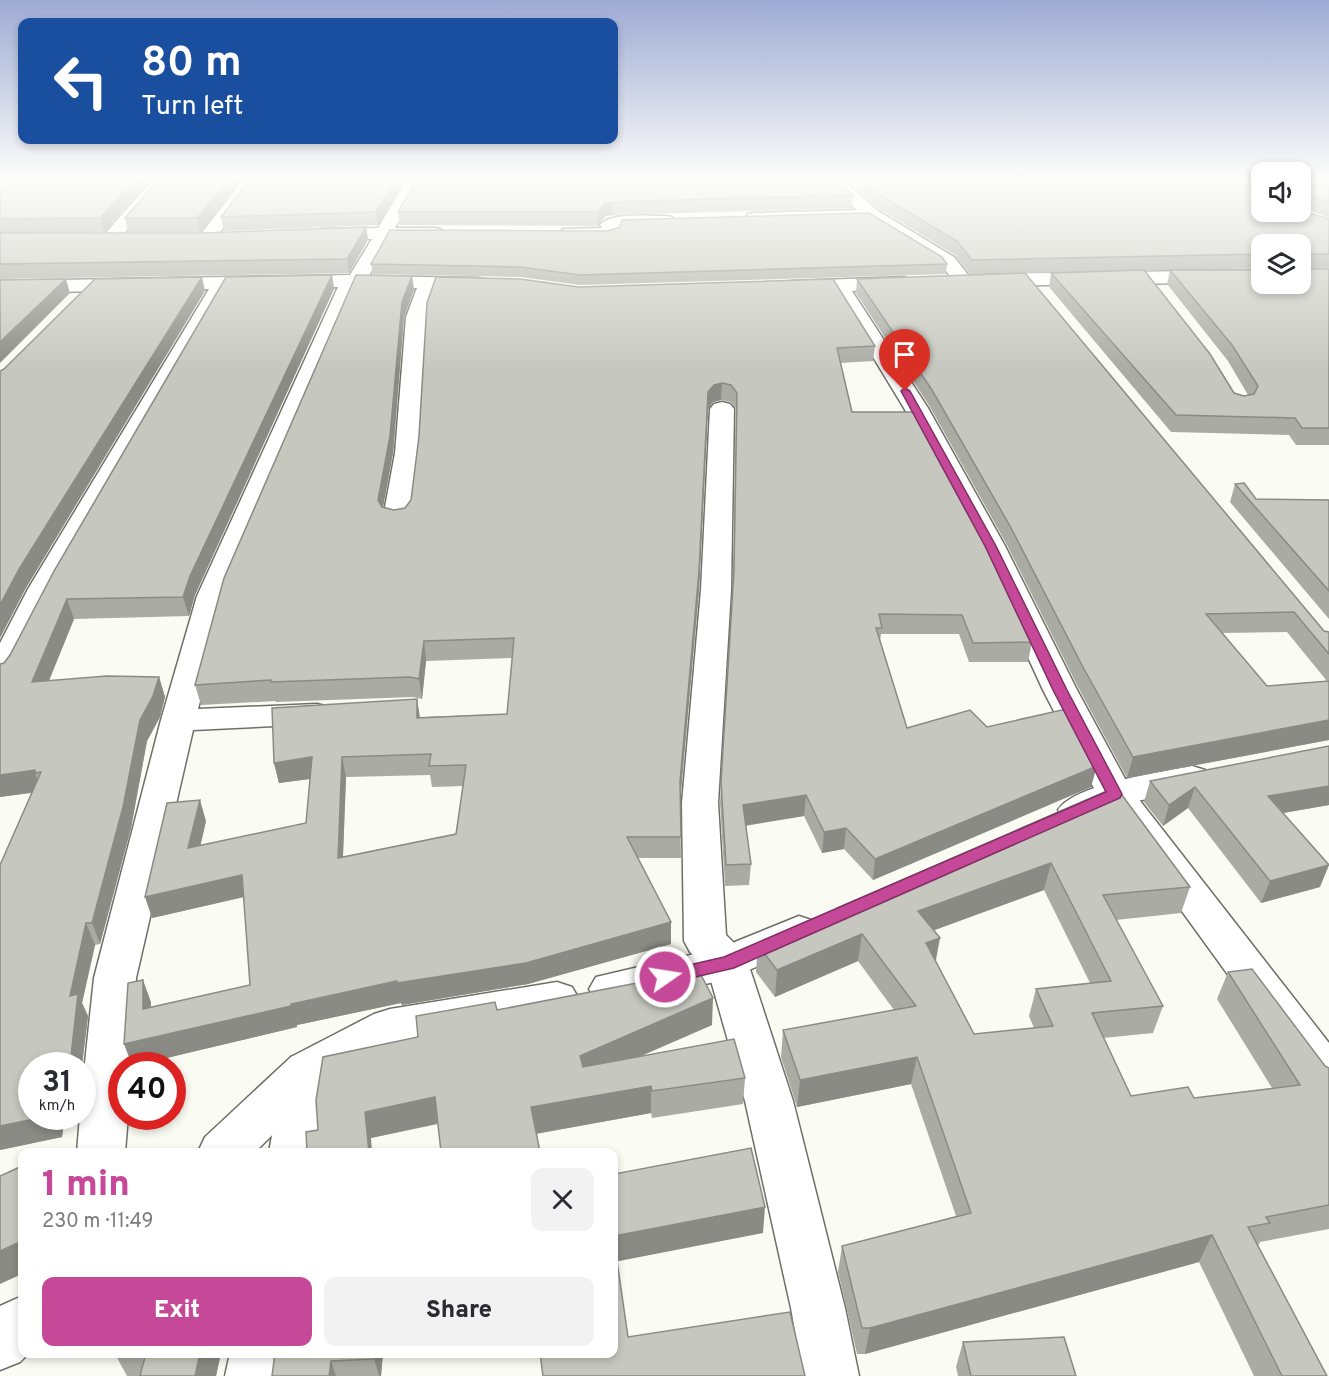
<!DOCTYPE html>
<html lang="en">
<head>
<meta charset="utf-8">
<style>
  :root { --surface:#fff; --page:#f2f2f3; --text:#2b2b33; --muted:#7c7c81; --accent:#c54998 }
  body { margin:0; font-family:Overpass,sans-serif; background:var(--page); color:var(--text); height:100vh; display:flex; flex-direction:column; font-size:22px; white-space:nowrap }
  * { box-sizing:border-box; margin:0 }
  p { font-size:20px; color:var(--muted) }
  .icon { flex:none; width:33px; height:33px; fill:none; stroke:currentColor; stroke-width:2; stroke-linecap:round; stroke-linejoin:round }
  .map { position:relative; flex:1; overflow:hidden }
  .side { position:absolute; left:18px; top:1148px; width:600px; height:210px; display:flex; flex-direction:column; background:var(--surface); border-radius:12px; box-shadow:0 3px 9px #0003 }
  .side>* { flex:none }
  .banner { position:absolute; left:18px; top:18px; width:600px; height:126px; border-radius:12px; box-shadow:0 3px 9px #0003; background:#1a4fa0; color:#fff; overflow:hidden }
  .buttons { position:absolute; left:1251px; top:162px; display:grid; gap:12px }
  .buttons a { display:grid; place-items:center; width:60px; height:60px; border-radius:12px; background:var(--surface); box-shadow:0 3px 9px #0003; font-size:30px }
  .speed { position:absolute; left:18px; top:1052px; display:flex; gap:12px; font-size:30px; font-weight:700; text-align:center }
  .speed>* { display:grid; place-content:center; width:78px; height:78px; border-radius:50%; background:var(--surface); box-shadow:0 3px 9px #0003; line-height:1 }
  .speed small { font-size:15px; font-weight:400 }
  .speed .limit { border:9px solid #d22; background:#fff; color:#111 }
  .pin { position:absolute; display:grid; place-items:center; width:51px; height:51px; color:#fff; margin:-62px -26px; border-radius:50% 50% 50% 0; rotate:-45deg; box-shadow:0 0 6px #0007 }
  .pin .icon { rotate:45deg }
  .me { position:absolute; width:66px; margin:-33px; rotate:77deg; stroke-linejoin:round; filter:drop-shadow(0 0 4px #0008) }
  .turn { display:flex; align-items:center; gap:21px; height:126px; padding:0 24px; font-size:27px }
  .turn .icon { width:78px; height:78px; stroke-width:2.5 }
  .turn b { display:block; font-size:42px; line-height:51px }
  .round { display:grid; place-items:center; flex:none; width:63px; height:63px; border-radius:12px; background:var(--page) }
  .overview { display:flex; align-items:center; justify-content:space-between; height:102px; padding:0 24px }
  h1 { font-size:36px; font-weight:800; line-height:45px; color:var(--accent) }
  .primary-button { display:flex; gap:12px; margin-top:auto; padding:12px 24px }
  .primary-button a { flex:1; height:69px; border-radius:12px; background:var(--accent); color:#fff; font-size:24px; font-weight:800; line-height:69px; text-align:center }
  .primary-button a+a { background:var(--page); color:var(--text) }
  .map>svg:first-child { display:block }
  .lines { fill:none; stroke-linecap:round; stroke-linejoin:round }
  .minor-casing { stroke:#6f6f68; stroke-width:3 }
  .tertiary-casing { stroke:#6f6f68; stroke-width:3 }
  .minor { fill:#fff; fill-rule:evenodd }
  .tertiary { fill:#fff; fill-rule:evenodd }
  .wall { fill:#aaaba3; fill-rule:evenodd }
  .shaded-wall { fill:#8b8b85 }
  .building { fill:#c6c7be; stroke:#8b8b85; stroke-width:1.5; fill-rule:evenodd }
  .route { fill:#c54998; stroke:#802f63; stroke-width:1.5 }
</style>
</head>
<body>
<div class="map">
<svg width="1329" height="1376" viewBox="0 0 1329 1376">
  <rect width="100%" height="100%" fill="#fafbf3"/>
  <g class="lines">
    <g class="minor-casing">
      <g id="minor">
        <polygon points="244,179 260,179 212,243 200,243 197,239 200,235"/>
        <polygon points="407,179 423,179 395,228 434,228 440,229 443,233 440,237 434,238 389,239 369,276 478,278 485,280 488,284 485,288 478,290 436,289 426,317 419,453 411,518 407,524 397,526 387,524 383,518 395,453 406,317 417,288 357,287 227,596 198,709 317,704 329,707 334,714 329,721 317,724 193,730 136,978 131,1065 122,1065 122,1116 128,1116 125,1152 77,1152 80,1116 82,1116 82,1091 94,978 161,720 197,596 338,287 228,289 58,589 16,674 11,681 0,684 0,643 28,589 209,289 0,293 0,281 350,275 372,239 323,239 317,238 314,234 317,230 323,229 378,228"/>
        <polygon points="825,179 842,179 878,211 954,257 973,281 970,285 956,285 942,265 869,220 754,223 748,222 746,218 748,214 754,213 857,210"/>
        <polygon points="155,182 161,184 163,187 161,190 115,244 103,244 100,240 103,236 149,184"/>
        <path d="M666 216 672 217 675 221 672 225 619 227 621 231C611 244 584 238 569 238L563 237 560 233 563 229 602 228 600 225C610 212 649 216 666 216Z"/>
        <polygon points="1262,270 1262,282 987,286 980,284 977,280 980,276 987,274"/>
        <polygon points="903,277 910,279 913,283 910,287 852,291 928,408 1005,546 1077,690 1130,788 1329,1043 1329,1098 1313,1092 1097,794 1043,690 977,546 904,408 833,291 785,291 782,287 785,283 792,281"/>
        <polygon points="722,402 730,404 734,409 731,590 718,803 726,935 742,951 748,963 793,1101 845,1308 859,1376 803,1376 791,1308 745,1101 708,970 690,952 684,941 682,803 701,590 710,409 714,404"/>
        <polygon points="307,1052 323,1057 330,1071 317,1152 269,1152 284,1071 291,1057"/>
        <polygon points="230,1353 286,1353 281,1376 225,1376"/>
      </g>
    </g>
    <g class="tertiary-casing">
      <g id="tertiary">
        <path d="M1192 766 1205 770 1210 778 1205 786 1124 804 1077 823 1064 819 1058 810C1075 784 1161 772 1192 766Z"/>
        <polygon points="799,916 814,921 820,932 814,943 727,979 611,1006 596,1001 589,989 596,977 720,948"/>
        <polygon points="557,982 572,987 579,999 572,1011 557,1016 399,1044 323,1085 255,1152 198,1152 205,1137 291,1057 374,1014 390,1009"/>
        <polygon points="22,1296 22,1353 29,1353 20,1362 0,1370 0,1306"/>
      </g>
    </g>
    <use href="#minor" class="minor"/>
    <use href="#tertiary" class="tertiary"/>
  </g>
  <g class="wall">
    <polygon points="9,179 242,179 200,232 128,232 125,218 157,181 154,180 147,183 104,232 0,233 0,184 4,183"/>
    <polygon points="406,179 378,225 224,231 221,217"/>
    <polygon points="417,179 853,195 852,208 613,215 605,216 598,226 400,225 398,212"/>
    <path d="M856 179H1259L1306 212 1329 219V268H1303L1329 269V445H1296L1289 435 1171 432 1049 287 1051 273 1082 272 970 274 955 255 879 209 856 188ZM1262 244 1300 284 1186 270 1262 268ZM1170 270 1167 284 1228 361 1248 395 1244 396 1234 393 1145 271Z"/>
    <polygon points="1300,179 1329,179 1329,218 1300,206"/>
    <polygon points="366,227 368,240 349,273 0,279 0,233 203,233"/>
    <polygon points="371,264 947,264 946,274 580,285 521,277 373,274"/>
    <polygon points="332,275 334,289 195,595 189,616 74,619 49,681 159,677 165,697 160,717 147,741 131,828 100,944 95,945 82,1003 88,1016 82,1065 32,1065 32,1116 65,1116 62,1137 0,1150 0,865 32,793 0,797 0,664 4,663"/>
    <path d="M412 276 414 290 404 317 393 453 383 507 394 510 405 508 411 500 419 436 427 303 875 346 873 361 840 363 852 412 1032 642 1028 662H969L959 634H881L880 641 907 728 987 727 1091 787 873 880 844 849 822 853 804 816 745 826 751 864 749 885 725 886 720 803 733 581 736 409 731 402 721 400 713 402 708 409 699 590 680 798 681 858H638L671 922V944L528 984 402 1005 401 1003 297 1025V1027L137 1065H132L151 1002V1008L250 985 244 897 152 918 206 821 200 846 306 823 310 779 279 783 274 763 417 699 420 717 507 714 512 658 426 661 422 699 413 697 276 702 275 701 201 705 195 685ZM430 775 432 787 463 786 456 834 343 857 346 777Z"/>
    <path d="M857 279 1324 631 1329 632V740L1127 778 1079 689 1007 545 930 407 856 293ZM1287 632 1327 681 1267 686 1222 633Z"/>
    <polygon points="1235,484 1256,499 1329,500 1329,619 1230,502"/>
    <polygon points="1329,746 1329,805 1283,813 1320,887 1261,903 1188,808 1163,826 1144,802 1150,781"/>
    <path d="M1116 787 1190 887 1181 913 1116 920 1163 1006 1153 1033 1103 1038 1131 1096 1194 1098 1272 1088 1217 999 1228 972 1325 1066 1329 1068V1229L1260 1242 1258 1246 1327 1376H1254L1199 1262 865 1354H857L838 1272 842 1246 956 1216 911 1084 797 1107 781 1057 783 1030 894 1010 858 961 775 997 756 972 758 945 836 912 837 908ZM1044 890 1090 983 1036 989 1029 1016 1034 1028 974 1034 936 961 934 930Z"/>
    <polygon points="497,1010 712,1025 641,1056 745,1078 743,1104 652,1118 651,1113 536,1134 438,1124 371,1138 318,1130 418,1037"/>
    <polygon points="963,1342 1076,1376 958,1376 956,1367"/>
    <polygon points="221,1353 216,1376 127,1376 115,1354"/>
    <polygon points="275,1353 383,1353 381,1376 272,1376"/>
  </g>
  <g class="shaded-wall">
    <polygon points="136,179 154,179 154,180 147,183 104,232 100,218"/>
    <polygon points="230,179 242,179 200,232 197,218"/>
    <polygon points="397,179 406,179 378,225 376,212"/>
    <polygon points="1305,193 1300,206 1302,197"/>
    <polygon points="613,202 613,215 605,216 598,226 598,212 605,203"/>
    <polygon points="366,227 368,240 349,273 347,259"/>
    <polygon points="332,275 334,289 195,595 189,616 183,597 190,576"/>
    <polygon points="412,276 414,290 404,317 393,453 381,518 378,500 402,302"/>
    <polygon points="202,277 205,291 26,588 0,638 0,605 19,569"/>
    <polygon points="66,279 70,293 0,363 0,342"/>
    <polygon points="722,383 721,400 713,402 708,409 699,590 680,803 680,782 708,392 714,385"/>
    <polygon points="67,599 74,619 40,702 32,682"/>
    <polygon points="424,641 426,661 422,699 419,679"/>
    <polygon points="159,677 165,697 160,717 147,741 131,828 100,944 92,923 140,720"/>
    <polygon points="417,699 420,720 417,718"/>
    <polygon points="1329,720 1329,740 1127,778 1133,757"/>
    <polygon points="312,757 317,778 279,783 274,763"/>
    <polygon points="342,757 346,777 342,879 338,858"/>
    <polygon points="1097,766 1091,787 873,880 875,859"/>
    <polygon points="35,770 35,773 42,791 0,797 0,775"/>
    <polygon points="1329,786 1329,805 1260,817 1268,796"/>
    <polygon points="1195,787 1188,808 1163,826 1169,805"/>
    <polygon points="806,795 804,816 742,826 743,805"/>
    <polygon points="200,800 206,821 195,870 188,848"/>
    <polygon points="846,828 844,849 822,853 824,832"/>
    <polygon points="1051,863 1044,890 913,938 918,911"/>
    <polygon points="1329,865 1320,887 1261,903 1270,881"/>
    <polygon points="242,875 248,896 152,918 145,897"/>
    <polygon points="671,922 671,944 528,984 402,1005 401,1003 297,1025 297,1027 137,1065 132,1065 124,1044 291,1004"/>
    <polygon points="86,923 95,945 82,1003 88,1016 82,1065 59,1065 70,996"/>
    <polygon points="862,934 858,961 775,997 777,970"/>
    <polygon points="940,938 935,965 926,943"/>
    <polygon points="143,980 151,1002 151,1031 143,1009"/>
    <polygon points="713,998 712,1025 581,1082 580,1056"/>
    <polygon points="917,1057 911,1084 797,1107 800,1080"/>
    <polygon points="651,1086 651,1113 534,1134 531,1107"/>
    <polygon points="435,1097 440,1123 371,1138 372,1152 369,1152 365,1112"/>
    <polygon points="49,1116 65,1116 62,1137 0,1150 0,1126"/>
    <polygon points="765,1207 763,1233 614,1262 614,1236"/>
    <polygon points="1212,1235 1199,1262 865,1354 870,1328"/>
    <polygon points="22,1241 22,1274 0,1284 0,1251"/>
    <polygon points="200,1353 221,1353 216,1376 195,1376"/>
    <polygon points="374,1353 383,1353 381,1376 379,1376 374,1359"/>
    <polygon points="331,1361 336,1376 329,1376"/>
  </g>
  <g class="building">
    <polygon points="9,179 136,179 100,218 0,219 0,184 4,183"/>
    <polygon points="159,179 230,179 197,218 125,218"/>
    <polygon points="250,179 397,179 376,212 221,217"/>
    <polygon points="417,179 836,179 853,195 613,202 605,203 598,212 398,212"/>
    <polygon points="861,179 1259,179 1262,180 1262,212 1300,212 1300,207 1306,212 1329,219 1329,254 1303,254 1303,269 1329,269 1329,428 1302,428 1295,418 1176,415 1051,273 1144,270 1210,354 1234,393 1244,396 1254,394 1258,386 1232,345 1170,270 1262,270 1262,284 1300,284 1300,244 1262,244 1262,254 972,260 957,241 881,196"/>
    <polygon points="1300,179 1329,179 1329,203 1305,193 1300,197"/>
    <polygon points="869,213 942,257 947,264 580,275 520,267 371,264 390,230 608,231 620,227 622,220"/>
    <polygon points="366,227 347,259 0,264 0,233 203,233"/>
    <polygon points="1025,273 1324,631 1329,632 1329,654 1294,612 1206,614 1267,686 1329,681 1329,720 1133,757 1084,669 1010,526 932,390 857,279"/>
    <polygon points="332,275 190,576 183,597 67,599 32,682 107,676 159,677 153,696 140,720 123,807 92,923 86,923 70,996 78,994 71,1056 60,1059 59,1065 32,1065 32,1116 49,1116 0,1126 0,865 41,772 35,773 35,770 0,775 0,664 4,663 10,655 54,571 226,277"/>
    <path d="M356 275 412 276 402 302 390 436 378 500 382 507 394 510 405 508 411 500 419 436 427 303 436 277 520 279 579 287 833 279 875 346 837 348 852 412H915L978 529 1032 642 973 643 962 615 879 614 882 628H876L907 728 970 710 987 727 1066 709 1097 766 875 859 846 828 824 832 806 795 743 805 751 864 726 865 721 782 734 571 737 393 731 385 722 383 714 385 708 392 699 571 680 782 681 837H627L671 922 526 963 397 983V981L291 1004V1006L124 1044 128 983 143 980V1009L250 985 242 875 145 897 167 803 200 800 188 848 306 823 312 757 274 763 272 708 417 699V718L507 714 514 638 424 641 419 679 410 677 271 682V680L195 685 224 578ZM431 754 429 766 466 765 456 834 338 858 342 757Z"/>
    <polygon points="202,277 19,569 0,605 0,371 4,369 95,279"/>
    <polygon points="66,279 0,342 0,280"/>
    <polygon points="1244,483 1256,499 1329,500 1329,591 1235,484"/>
    <polygon points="1329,746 1329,786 1268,796 1329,865 1270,881 1195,787 1169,805 1150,781"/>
    <path d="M1116 787 1190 887 1103 895 1163 1006 1092 1013 1131 1096 1188 1087 1194 1098 1300 1085 1228 972 1252 969 1325 1066 1329 1068V1205L1266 1217 1270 1223 1248 1227 1327 1376H1282L1212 1235 870 1328H862L842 1246 971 1213 917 1057 800 1080 783 1030 916 1006 862 934 777 970 758 945 839 911 837 908ZM1051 863 1111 981 1036 989 1053 1026 974 1034 926 943 940 938 918 911Z"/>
    <polygon points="699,971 713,998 580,1056 583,1067 734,1039 745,1078 652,1091 651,1086 531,1107 540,1152 441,1152 435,1097 365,1112 369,1152 307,1152 306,1132 318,1130 316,1100 323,1057 418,1037 416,1016 495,1002 497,1010"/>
    <polygon points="751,1148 765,1207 614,1236 614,1174"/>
    <polygon points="22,1166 22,1241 0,1251 0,1176"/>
    <polygon points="614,1240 628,1337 790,1312 805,1376 543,1376 540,1353 614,1353"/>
    <polygon points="1064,1337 1076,1376 971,1376 963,1342"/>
    <polygon points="146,1353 200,1353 195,1376 140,1376"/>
    <polygon points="275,1353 374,1353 374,1359 331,1361 329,1376 272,1376"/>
  </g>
  <linearGradient id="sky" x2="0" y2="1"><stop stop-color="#9daad4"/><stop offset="0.48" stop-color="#fdfdfa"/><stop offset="1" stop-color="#fdfdfa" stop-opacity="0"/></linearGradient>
  <rect width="1329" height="372" fill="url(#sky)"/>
  <polygon class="route" points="905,388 910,391 996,546 1067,690 1122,794 1120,798 734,968 665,984 659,982 656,977 659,972 724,957 1106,792 1053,690 985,546 901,391"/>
</svg>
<div class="buttons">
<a><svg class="icon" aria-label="sound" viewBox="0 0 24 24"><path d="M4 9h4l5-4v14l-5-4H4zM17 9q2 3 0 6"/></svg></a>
<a><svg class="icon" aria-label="layers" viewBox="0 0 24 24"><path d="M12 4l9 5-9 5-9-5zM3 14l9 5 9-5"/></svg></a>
</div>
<div class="speed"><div>31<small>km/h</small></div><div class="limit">40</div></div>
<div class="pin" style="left:905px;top:391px;background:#d93025"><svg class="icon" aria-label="arrive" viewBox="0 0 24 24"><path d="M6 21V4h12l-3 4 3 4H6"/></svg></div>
<svg class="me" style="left:665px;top:977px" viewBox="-20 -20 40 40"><circle r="17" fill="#c54998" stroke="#fff" stroke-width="3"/><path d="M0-11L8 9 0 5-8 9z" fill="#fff"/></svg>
<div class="banner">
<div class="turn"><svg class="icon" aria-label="left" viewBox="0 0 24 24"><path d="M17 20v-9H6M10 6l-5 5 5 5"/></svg><div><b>80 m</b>Turn left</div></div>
</div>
<section class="side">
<div class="overview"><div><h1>1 min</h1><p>230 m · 11:49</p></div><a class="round"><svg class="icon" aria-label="close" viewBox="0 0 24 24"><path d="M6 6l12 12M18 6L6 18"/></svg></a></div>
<div class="primary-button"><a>Exit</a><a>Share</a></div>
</section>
</div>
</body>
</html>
